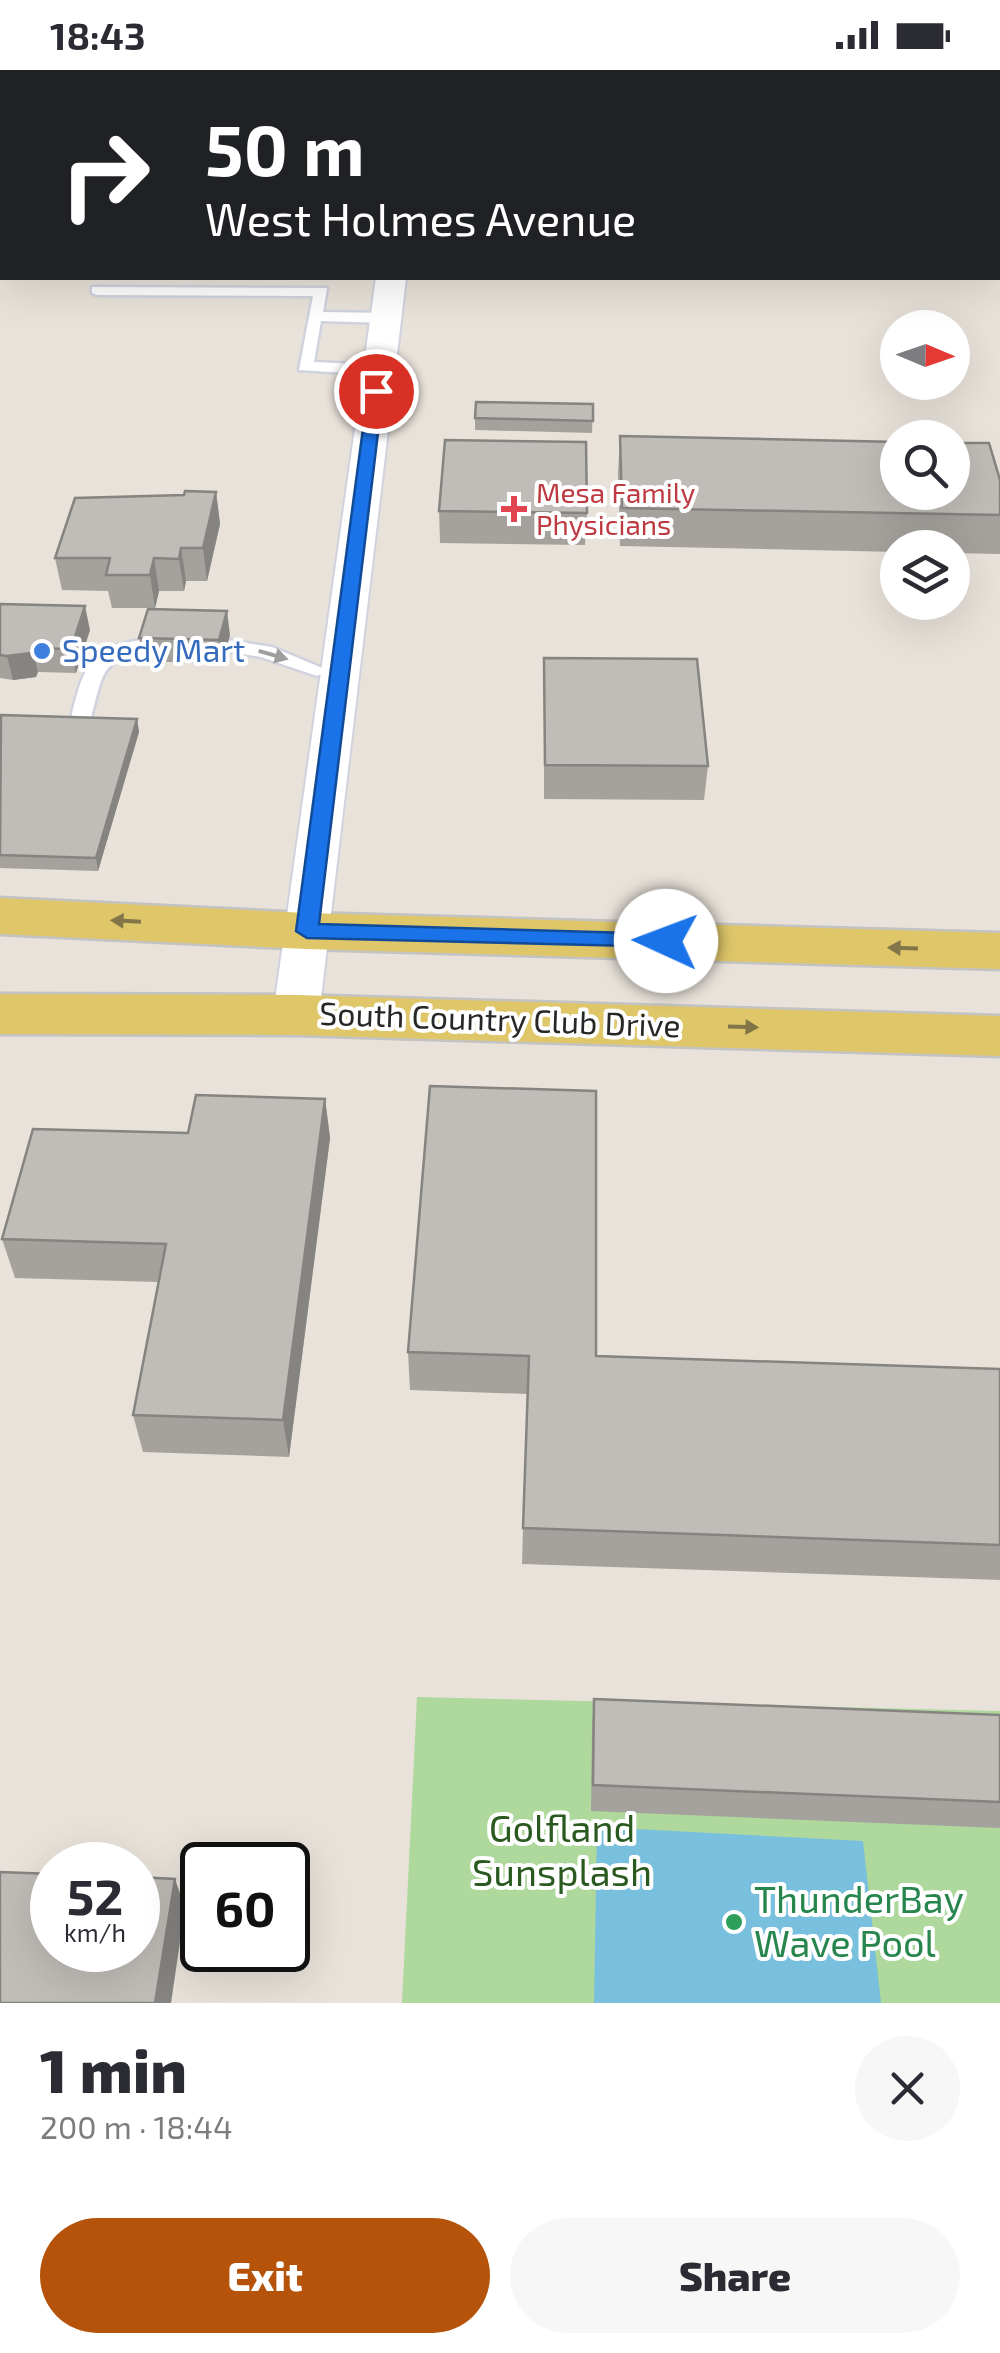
<!DOCTYPE html>
<html lang="en">
<head>
<meta charset="utf-8">
<style>
  :root { --surface:#fff; --page:#f7f7f7; --text:#2b2b33; --muted:#7c7c81; --accent:#b45309 }
  body { margin:0; font-family:"Exo 2",sans-serif; background:var(--page); color:var(--text); height:100vh; display:flex; flex-direction:column; font-size:38px; white-space:nowrap }
  * { box-sizing:border-box; margin:0 }
  p { font-size:32px; color:var(--muted) }
  .icon { flex:none; width:55px; height:55px; fill:none; stroke:currentColor; stroke-width:2; stroke-linecap:round; stroke-linejoin:round }
  .map { position:relative; height:1933px; overflow:hidden }
  .drawer { display:flex; flex-direction:column; background:var(--surface); flex:1 }
  .drawer>* { flex:none }
  .guide { position:absolute; left:0px; top:0px; width:1000px; height:210px; box-shadow:0 10px 40px #0002; background:#202124; color:#fff; overflow:hidden }
  .needle { width:65px; rotate:92deg }
  .buttons { position:absolute; left:880px; top:240px; display:grid; gap:20px }
  .buttons a { display:grid; place-items:center; width:90px; height:90px; border-radius:50%; background:var(--surface); box-shadow:0 10px 40px #0002; font-size:50px }
  .speed { position:absolute; left:30px; top:1772px; display:flex; gap:20px; font-size:50px; font-weight:700; text-align:center }
  .speed>* { display:grid; place-content:center; width:130px; height:130px; border-radius:50%; background:var(--surface); box-shadow:0 10px 40px #0002; line-height:1 }
  .speed small { font-size:25px; font-weight:400 }
  .speed .limit { border:5px solid #111; border-radius:15px; background:#fff; color:#111 }
  .pin { position:absolute; display:grid; place-items:center; width:85px; height:85px; color:#fff; margin:-42px; border:5px solid #fff; border-radius:50%; box-shadow:0 2px 10px #0007 }
  .me { position:absolute; width:110px; margin:-55px; rotate:272deg; stroke-linejoin:round; filter:drop-shadow(0 0 8px #0008) }
  .turn { display:flex; align-items:center; gap:35px; height:210px; padding:0 40px; font-size:45px }
  .turn .icon { width:130px; height:130px; stroke-width:2.5 }
  .turn b { display:block; font-size:70px; line-height:85px }
  .round { display:grid; place-items:center; flex:none; width:105px; height:105px; border-radius:52px; background:var(--page) }
  .headline { display:flex; align-items:center; justify-content:space-between; height:170px; padding:0 40px }
  h1 { font-size:60px; font-weight:800; line-height:75px }
  .cta { display:flex; gap:20px; margin-top:auto; padding:20px 40px }
  .cta a { flex:1; height:115px; border-radius:60px; background:var(--accent); color:#fff; font-size:40px; font-weight:800; line-height:115px; text-align:center }
  .cta a+a { background:var(--page); color:var(--text) }
  .status { display:flex; justify-content:space-between; align-items:center; height:70px; padding:0 50px; background:var(--surface); direction:ltr }
  .status svg { height:28px; fill:currentColor }
  .map>svg:first-child { display:block }
  .green { fill:#afd89d }
  .water { fill:#79c0de }
  .lines { fill:none; stroke-linecap:round; stroke-linejoin:round }
  .service-casing { stroke:#d0d2de; stroke-width:5 }
  .minor-casing { stroke:#d0d2de; stroke-width:4 }
  .primary-casing { stroke:#c3c3c3; stroke-width:5 }
  .service { fill:#fff; fill-rule:evenodd }
  .minor { fill:#fff; fill-rule:evenodd }
  .primary { fill:#dec669; fill-rule:evenodd }
  .wall { fill:#a5a29d }
  .shaded-wall { fill:#868480 }
  .building { fill:#c0bcb7; stroke:#868480; stroke-width:2.5 }
  .oneway { fill:#9e9e9e }
  .oneway2 { fill:#827648 }
  .route { fill:#1a73e8; stroke:#114b97; stroke-width:2.5 }
  .health-dot { fill:#e0444e; stroke:#fff; stroke-width:4 }
  .shop-dot { fill:#3f7fe0; stroke:#fff; stroke-width:4 }
  .leisure-dot { fill:#2e9e5b; stroke:#fff; stroke-width:4 }
  .labels { text-anchor:middle; stroke-width:8; stroke-linejoin:round; paint-order:stroke }
  .far-health-label { font-size:28px; fill:#be3a42; stroke:#fff; text-anchor:start }
  .shop-label { font-size:32px; fill:#366cbe; stroke:#fff; text-anchor:start }
  .street-label { font-size:32px; fill:#272727; stroke:#fff }
  .near-park-label { font-size:38px; fill:#2b5a21; stroke:#fff }
  .near-leisure-label { font-size:38px; fill:#27864d; stroke:#fff; text-anchor:start }
</style>
</head>
<body>
<div class="status"><b>18:43</b><svg viewBox="0 0 49 12"><path d="M0 12V9h3v3zM5 12V6h3v6zM10 12V3h3v9zM15 12V0h3v12zM26 1h20v11H26zM47 4h2v5h-2z"/></svg></div>
<div class="map">
<svg width="1000" height="1933" viewBox="0 0 1000 1933">
  <rect width="100%" height="100%" fill="#e8e2da"/>
  <polygon class="green" points="417,1627 1000,1641 1000,1933 402,1933"/>
  <polygon class="water" points="597,1757 863,1771 881,1933 594,1933"/>
  <g class="lines">
    <g class="service-casing">
      <g id="service">
        <polygon points="92,217 327,218 323,242 388,243 396,248 388,253 321,251 314,292 379,295 387,300 379,305 299,300 313,226 97,225 92,223"/>
        <path d="M148 569 155 571V579C101 592 105 595 91 648L81 654 74 653 71 648C84 595 90 576 148 569Z"/>
        <polygon points="227,570 272,577 327,600 317,606 261,587 220,580 220,572"/>
      </g>
    </g>
    <g class="minor-casing">
      <g id="minor">
        <rect x="998" y="118" width="2" height="16"/>
        <polygon points="376,208 406,208 319,945 313,957 296,962 279,957 273,945"/>
      </g>
    </g>
    <g class="primary-casing">
      <g id="primary">
        <polygon points="0,828 307,843 1000,863 1000,899 307,879 0,864"/>
        <polygon points="0,924 296,925 1000,946 1000,986 296,965 0,964"/>
      </g>
    </g>
    <use href="#service" class="service"/>
    <use href="#minor" class="minor"/>
    <use href="#primary" class="primary"/>
  </g>
  <g class="wall">
    <polygon points="567,0 793,0 792,2 567,2"/>
    <polygon points="793,0 874,0 875,2 794,2"/>
    <polygon points="931,0 958,0 958,2 932,2"/>
    <polygon points="593,334 592,363 475,360 475,348"/>
    <polygon points="620,366 1000,410 1000,484 952,483 952,478 898,478 898,482 620,476 618,404"/>
    <polygon points="216,422 220,454 207,511 186,511 184,521 159,521 155,538 112,538 108,521 62,520 55,488 184,425"/>
    <polygon points="439,441 587,443 585,475 440,473"/>
    <polygon points="0,534 90,560 76,603 38,602 36,607 13,610 0,608"/>
    <polygon points="230,565 222,594 143,591 139,568"/>
    <polygon points="544,588 708,696 704,730 544,729"/>
    <polygon points="0,648 137,649 139,662 98,801 0,798"/>
    <polygon points="325,1029 330,1068 289,1387 143,1382 133,1345 159,1212 15,1208 2,1169"/>
    <polygon points="408,1282 596,1286 1000,1299 1000,1510 522,1494 527,1324 410,1320"/>
    <polygon points="594,1629 1000,1645 1000,1757 999,1758 591,1741 592,1657"/>
  </g>
  <g class="shaded-wall">
    <polygon points="229,0 246,0 245,2 228,2"/>
    <polygon points="216,422 220,454 207,511 203,478"/>
    <polygon points="181,478 186,511 184,521 179,489"/>
    <polygon points="154,488 159,521 155,538 150,505"/>
    <polygon points="85,536 90,560 76,603 71,579"/>
    <polygon points="227,541 230,565 222,594 219,570"/>
    <polygon points="32,578 38,602 36,607 13,610 7,586"/>
    <polygon points="137,649 139,662 98,801 96,788"/>
    <polygon points="325,1029 330,1068 289,1387 283,1350"/>
    <polygon points="175,1809 185,1838 171,1933 155,1933"/>
  </g>
  <g class="building">
    <rect x="119" y="0" width="20" height="2"/>
    <polygon points="180,0 229,0 228,2 179,2"/>
    <polygon points="421,0 473,0 472,2 421,2"/>
    <rect x="534" y="0" width="22" height="2"/>
    <rect x="569" y="0" width="56" height="2"/>
    <polygon points="807,0 856,0 857,2 808,2"/>
    <polygon points="856,0 874,0 875,2 857,2"/>
    <polygon points="476,332 593,334 593,351 475,348"/>
    <polygon points="620,366 898,372 898,422 952,422 952,373 989,373 1000,410 1000,445 622,438"/>
    <polygon points="445,370 586,372 587,443 439,441"/>
    <polygon points="185,421 216,422 203,478 181,478 179,489 154,488 150,505 106,505 110,488 55,488 75,428 184,425"/>
    <polygon points="0,534 85,536 71,579 32,578 31,583 7,586 0,585"/>
    <polygon points="148,539 227,541 219,570 139,568"/>
    <polygon points="544,588 697,589 708,696 545,695"/>
    <polygon points="1,645 137,649 96,788 0,785"/>
    <polygon points="430,1016 596,1021 596,1286 1000,1299 1000,1475 523,1458 529,1286 408,1282"/>
    <polygon points="196,1025 325,1029 283,1350 133,1345 166,1174 2,1169 33,1059 188,1063"/>
    <polygon points="594,1629 1000,1645 1000,1732 593,1715"/>
    <polygon points="0,1802 52,1804 52,1880 138,1880 138,1807 175,1809 155,1933 0,1933"/>
  </g>
  <defs><path id="oneway-solid" d="M-6-.8H1V-3.2L6.5 0L1 3.2V.8H-6Z" transform="scale(2.5)"/></defs>
  <use class="oneway" href="#oneway-solid" transform="translate(273 585) rotate(16)"/>
  <g class="oneway2">
    <use href="#oneway-solid" transform="translate(126 851) rotate(-177)"/>
    <use href="#oneway-solid" transform="translate(903 878) rotate(-178)"/>
    <use href="#oneway-solid" transform="translate(743 957) rotate(2)"/>
  </g>
  <polygon class="route" points="376,316 383,321 319,854 666,864 677,871 674,877 307,868 296,861 368,321"/>
  <path class="health-dot" d="M509 424h10v10h10v10h-10v10h-10v-10h-10v-10h10z"/>
  <circle class="shop-dot" cx="42" cy="581" r="10"/>
  <circle class="leisure-dot" cx="734" cy="1852" r="10"/>
  <g class="labels">
    <g class="far-health-label">
      <text x="536" y="433">Mesa Family<tspan x="536" dy="32">Physicians</tspan></text>
    </g>
    <g class="shop-label">
      <text x="62" y="592">Speedy Mart</text>
    </g>
    <g class="street-label">
      <text transform="translate(500 950) rotate(2)" y="11">South Country Club Drive</text>
    </g>
    <g class="near-park-label">
      <text x="562" y="1772">Golfland<tspan x="562" dy="44">Sunsplash</tspan></text>
    </g>
    <g class="near-leisure-label">
      <text x="754" y="1843">ThunderBay<tspan x="754" dy="44">Wave Pool</tspan></text>
    </g>
  </g>
</svg>
<div class="buttons">
<a><svg class="needle" viewBox="-14 -14 28 28"><path d="M0-13l5 13h-10z" fill="#e53935"/><path d="M0 13l5-13h-10z" fill="#7c7c81"/></svg></a>
<a><svg class="icon" aria-label="search" viewBox="0 0 24 24"><circle cx="10" cy="10" r="6"/><path d="M15 15l6 6"/></svg></a>
<a><svg class="icon" aria-label="layers" viewBox="0 0 24 24"><path d="M12 4l9 5-9 5-9-5zM3 14l9 5 9-5"/></svg></a>
</div>
<div class="speed"><div>52<small>km/h</small></div><div class="limit">60</div></div>
<div class="pin" style="left:376px;top:321px;background:#d93025"><svg class="icon" aria-label="arrive" viewBox="0 0 24 24"><path d="M6 21V4h12l-3 4 3 4H6"/></svg></div>
<svg class="me" style="left:666px;top:871px" viewBox="-20 -20 40 40"><circle r="19" fill="#fff"/><path d="M0-13L10 11 0 6-10 11z" fill="#1a73e8"/></svg>
<div class="guide">
<div class="turn"><svg class="icon" aria-label="right" viewBox="0 0 24 24"><path d="M7 20v-9h11M14 6l5 5-5 5"/></svg><div><b>50 m</b>West Holmes Avenue</div></div>
</div>
</div>
<section class="drawer">
<div class="headline"><div><h1>1 min</h1><p>200 m · 18:44</p></div><a class="round"><svg class="icon" aria-label="close" viewBox="0 0 24 24"><path d="M6 6l12 12M18 6L6 18"/></svg></a></div>
<div class="cta"><a>Exit</a><a>Share</a></div>
</section>
</body>
</html>
